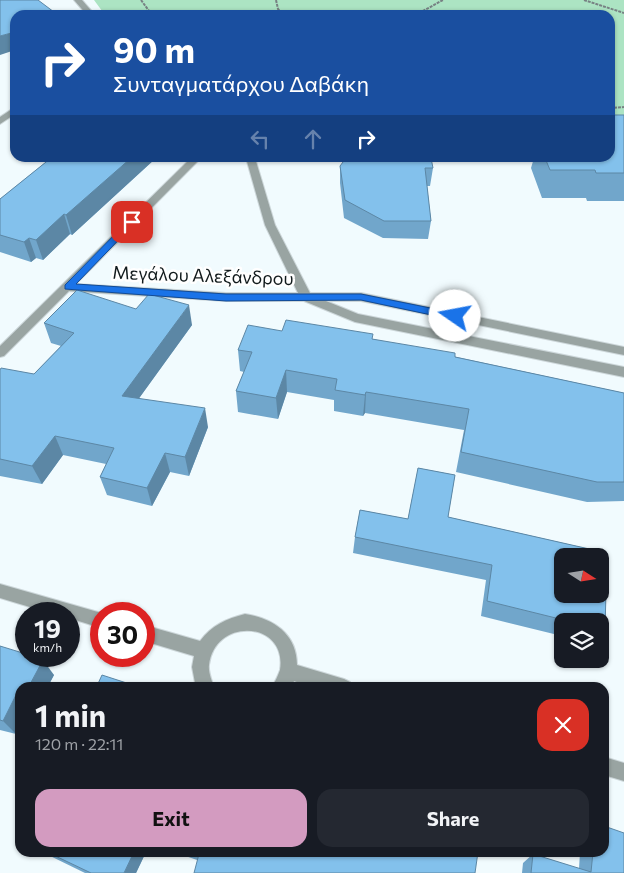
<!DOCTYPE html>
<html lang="en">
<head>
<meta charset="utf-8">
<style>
  :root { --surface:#171b24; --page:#242831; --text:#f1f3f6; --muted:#9ea1a6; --accent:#d39bc0 }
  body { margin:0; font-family:Commissioner,sans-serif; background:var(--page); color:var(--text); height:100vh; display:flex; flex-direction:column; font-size:19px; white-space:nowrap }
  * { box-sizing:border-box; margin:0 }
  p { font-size:16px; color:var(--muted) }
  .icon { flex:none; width:28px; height:28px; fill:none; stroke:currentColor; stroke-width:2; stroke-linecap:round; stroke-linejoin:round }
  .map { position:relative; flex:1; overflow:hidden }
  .panel { position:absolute; left:15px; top:682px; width:594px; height:175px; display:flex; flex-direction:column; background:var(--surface); border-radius:15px; box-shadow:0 1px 4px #0004 }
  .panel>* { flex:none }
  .banner { position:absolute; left:10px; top:10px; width:605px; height:152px; border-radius:15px; box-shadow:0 1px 4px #0004; background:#1a4fa0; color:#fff; overflow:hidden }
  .needle { width:32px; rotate:102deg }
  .tools { position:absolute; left:554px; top:548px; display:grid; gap:10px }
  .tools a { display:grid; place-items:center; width:55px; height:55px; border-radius:10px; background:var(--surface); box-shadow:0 1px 4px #0004; font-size:25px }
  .speed { position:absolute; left:15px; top:602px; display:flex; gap:10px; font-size:25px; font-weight:700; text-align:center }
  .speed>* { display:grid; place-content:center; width:65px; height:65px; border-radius:50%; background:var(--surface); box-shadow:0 1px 4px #0004; line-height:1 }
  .speed small { font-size:12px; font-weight:400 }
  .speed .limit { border:8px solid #d22; background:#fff; color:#111 }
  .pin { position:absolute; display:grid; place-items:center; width:42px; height:42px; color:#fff; margin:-21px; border-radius:10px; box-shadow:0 2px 8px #0006 }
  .me { position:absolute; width:55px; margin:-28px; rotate:282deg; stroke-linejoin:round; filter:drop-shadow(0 0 4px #0008) }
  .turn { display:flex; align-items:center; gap:18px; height:105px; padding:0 20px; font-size:22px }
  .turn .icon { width:65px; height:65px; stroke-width:2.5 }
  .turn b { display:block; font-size:35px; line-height:42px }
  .lanes { display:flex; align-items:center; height:48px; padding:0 20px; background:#0003; justify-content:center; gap:25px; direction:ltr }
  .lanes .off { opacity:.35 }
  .round { display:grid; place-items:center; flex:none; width:52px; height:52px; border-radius:15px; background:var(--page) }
  .headline { display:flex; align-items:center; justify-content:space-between; height:85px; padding:0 20px }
  h1 { font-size:30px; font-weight:700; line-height:38px }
  .action { display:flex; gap:10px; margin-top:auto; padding:10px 20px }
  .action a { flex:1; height:58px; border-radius:15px; background:var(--accent); color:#111; font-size:20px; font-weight:700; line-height:58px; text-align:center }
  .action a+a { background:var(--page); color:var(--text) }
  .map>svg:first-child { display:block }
  .green { fill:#ace4c3 }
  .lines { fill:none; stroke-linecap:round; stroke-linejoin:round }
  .minor-casing { stroke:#cdd7da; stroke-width:2 }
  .path { stroke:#778183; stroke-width:2; stroke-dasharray:3 1; stroke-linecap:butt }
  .minor { fill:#99a4a2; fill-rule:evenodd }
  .wall { fill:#71a6cb; fill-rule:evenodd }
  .shaded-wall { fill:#5c87a5 }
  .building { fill:#83c1ec; stroke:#5c87a5; fill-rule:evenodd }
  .route { fill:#1a73e8; stroke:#114b97 }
  .labels { text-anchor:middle; stroke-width:5; stroke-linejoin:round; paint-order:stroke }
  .street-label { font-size:18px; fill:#111a1c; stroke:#fff }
</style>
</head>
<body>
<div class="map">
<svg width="624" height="873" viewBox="0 0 624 873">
  <rect width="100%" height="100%" fill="#f1fbfe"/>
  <polygon class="green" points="94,0 624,0 624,127 610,128 610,15 105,15"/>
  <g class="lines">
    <g class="minor-casing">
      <g id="minor">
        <polygon points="74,0 82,0 95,15 87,15"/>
        <polygon points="15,107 15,114 0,124 0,117"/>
        <polygon points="191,158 201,158 76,284 226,293 298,293 265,225 246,158 255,158 275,225 310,293 361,293 624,347 624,355 361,301 326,301 358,314 624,367 624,377 355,322 304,301 226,301 69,291 4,356 0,357 0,346"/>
        <polygon points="0,584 105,614 101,614 101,628 69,618 69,614 53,614 0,598"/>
        <path d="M245 614C273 618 297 634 297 665L344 679 350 682 353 688H314L294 681 291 688H272C275 681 278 676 280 670 288 621 215 616 209 665 208 672 212 681 214 688H196L192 667 194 656 144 641V625L200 641C212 625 226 619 245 614Z"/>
        <polygon points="604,757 624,763 624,781 604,775"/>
      </g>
    </g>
    <g class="path">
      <polyline points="141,0 152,15"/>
      <polyline points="276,0 278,9 284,15"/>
      <polyline points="584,0 624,13"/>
      <polyline points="395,15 423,11 443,0"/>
      <polyline points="610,108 624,107"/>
    </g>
    <use href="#minor" class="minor"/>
  </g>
  <g class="wall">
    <polygon points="624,115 624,201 587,201 586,198 542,198 531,168 534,158 610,158"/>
    <polygon points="51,158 156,158 72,235 70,234 43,260 36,258 31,262 0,252 0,199"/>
    <polygon points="340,166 433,168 430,186 427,186 431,221 428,239 383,238 344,218 340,183"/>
    <polygon points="136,309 192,325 139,398 208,427 189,476 170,472 152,506 107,495 100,477 106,464 63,455 42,484 0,476 0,370 34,374 61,346 51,343 44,323"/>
    <polygon points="282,331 373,339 624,393 624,501 587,502 456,472 464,430 365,413 363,416 334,411 334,400 287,392 278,419 238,412 236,391 244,372 240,371 238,350"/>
    <path d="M418 468 455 475 448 517 607 553 605 630 600 637V621H562V636L481 616 486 580 353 553 355 537 360 510 408 519ZM562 556H600V594H562Z"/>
    <polygon points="0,646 54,675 47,688 20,688 20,725 16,734 0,730"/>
    <polygon points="42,852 146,852 136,873 85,873"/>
    <polygon points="174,852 478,852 197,860"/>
    <polygon points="580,852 604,852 624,873 522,873 523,863 533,854 579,869"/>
  </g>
  <g class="shaded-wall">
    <polygon points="15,32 15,50 0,55 0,36"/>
    <polygon points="131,158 156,158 72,235 66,215"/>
    <polygon points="64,214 70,234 43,260 36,240"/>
    <polygon points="29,238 36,258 31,262 24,242"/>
    <polygon points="189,305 192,325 127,415 122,396"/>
    <polygon points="286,370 287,392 278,419 276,398"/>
    <polygon points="366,392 365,413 363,416 365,395"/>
    <polygon points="205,408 208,427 189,476 185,457"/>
    <polygon points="55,436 63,455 42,484 32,466"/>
    <polygon points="165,453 170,472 152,506 147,488"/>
    <polygon points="43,660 54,675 47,688 28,688"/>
    <polygon points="17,693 20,697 20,725 16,734 3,721"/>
    <polygon points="134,852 146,852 136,873 124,873"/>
  </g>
  <g class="building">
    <polygon points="0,0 38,0 58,15 15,15 15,32 0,36"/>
    <polygon points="610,115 624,115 624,173 596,173 595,170 550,170 545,158 610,158"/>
    <polygon points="51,158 131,158 66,215 64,214 36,240 29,238 24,242 0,235 0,199"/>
    <polygon points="346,158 431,158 433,168 425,168 431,221 384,221 345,200 340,166"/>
    <polygon points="77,290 136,309 149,294 189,305 122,396 205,408 185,457 165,453 147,488 100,477 114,448 55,436 32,466 0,459 0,370 1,368 34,374 74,333 44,323"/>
    <polygon points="286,320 373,334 372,339 455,353 455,357 624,393 624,482 597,482 461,452 469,409 366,392 365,395 335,390 337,379 286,370 276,398 236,391 252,352 238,350 248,325 282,331"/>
    <path d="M418 468 455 475 448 517 607 553 605 630 600 629V621H568L487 601 492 565 355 537 360 510 408 519ZM562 556H600V594H562Z"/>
    <polygon points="0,646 26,654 26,656 32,656 43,660 28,688 20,688 20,694 17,693 3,721 0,720"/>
    <polygon points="102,675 142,688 96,688"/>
    <polygon points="604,826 624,833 624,873 531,873 533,854 591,872 593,852 604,852"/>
    <polygon points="47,852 134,852 124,873 91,873"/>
    <polygon points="195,852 478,852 475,873 194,873 199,854"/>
  </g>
  <polygon class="route" points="129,220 136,222 76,284 226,294 361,294 455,313 460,316 455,320 361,300 226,301 65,289 65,285"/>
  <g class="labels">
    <g class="street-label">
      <text transform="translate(203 276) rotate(2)" y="6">Μεγάλου Αλεξάνδρου</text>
    </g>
  </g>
</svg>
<div class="tools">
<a><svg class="needle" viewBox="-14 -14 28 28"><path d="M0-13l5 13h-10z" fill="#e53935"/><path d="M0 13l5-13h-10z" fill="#9ea1a6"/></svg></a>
<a><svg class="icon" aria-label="layers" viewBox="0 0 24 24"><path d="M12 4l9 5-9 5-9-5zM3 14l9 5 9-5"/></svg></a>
</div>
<div class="speed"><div>19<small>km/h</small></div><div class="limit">30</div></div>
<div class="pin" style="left:132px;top:222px;background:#d93025"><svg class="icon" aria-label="arrive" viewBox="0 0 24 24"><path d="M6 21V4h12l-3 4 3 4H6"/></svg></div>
<svg class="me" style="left:455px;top:316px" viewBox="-20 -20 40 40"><circle r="19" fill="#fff"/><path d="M0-13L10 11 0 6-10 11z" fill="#1a73e8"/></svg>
<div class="banner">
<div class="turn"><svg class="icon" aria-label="right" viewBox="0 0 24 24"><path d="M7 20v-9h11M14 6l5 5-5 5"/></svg><div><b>90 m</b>Συνταγματάρχου Δαβάκη</div></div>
<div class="lanes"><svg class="icon off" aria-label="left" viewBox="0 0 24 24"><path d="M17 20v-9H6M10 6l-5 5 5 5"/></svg><svg class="icon off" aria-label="ahead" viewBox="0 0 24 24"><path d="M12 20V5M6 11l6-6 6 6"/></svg><svg class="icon" aria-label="right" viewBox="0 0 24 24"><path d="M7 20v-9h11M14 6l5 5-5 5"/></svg></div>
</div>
<section class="panel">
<div class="headline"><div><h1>1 min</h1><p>120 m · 22:11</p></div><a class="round" style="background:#d93025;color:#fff"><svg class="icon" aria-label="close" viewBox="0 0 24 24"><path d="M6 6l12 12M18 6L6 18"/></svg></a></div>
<div class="action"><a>Exit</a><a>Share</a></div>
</section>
</div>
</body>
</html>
